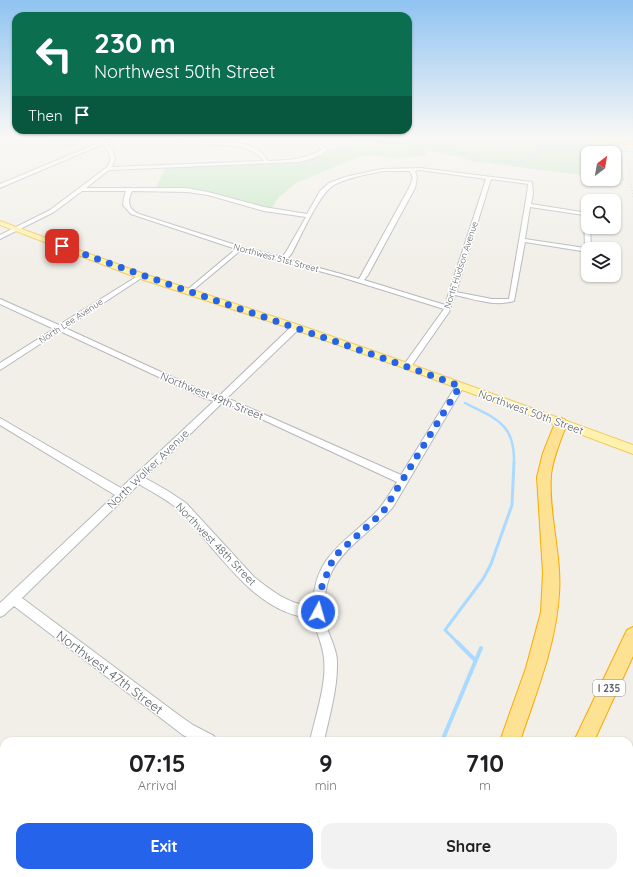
<!DOCTYPE html>
<html lang="en">
<head>
<meta charset="utf-8">
<style>
  :root { --surface:#fff; --page:#f2f2f2; --text:#202124; --muted:#757577; --accent:#2563eb }
  body { margin:0; font-family:Quicksand,sans-serif; background:var(--page); color:var(--text); height:100vh; display:flex; flex-direction:column; font-size:15px; white-space:nowrap }
  * { box-sizing:border-box; margin:0 }
  p { font-size:13px; color:var(--muted) }
  .icon { flex:none; width:22px; height:22px; fill:none; stroke:currentColor; stroke-width:2; stroke-linecap:round; stroke-linejoin:round }
  .map { position:relative; flex:1; overflow:hidden }
  .drawer { position:absolute; left:0px; top:737px; width:633px; height:140px; display:flex; flex-direction:column; background:var(--surface); border-radius:12px 12px 0 0; box-shadow:0 1px 3px #0004 }
  .drawer>* { flex:none }
  .top-card { position:absolute; left:12px; top:12px; width:400px; height:122px; border-radius:12px; box-shadow:0 1px 3px #0004; background:#0b6e4f; color:#fff; overflow:hidden }
  .needle { width:26px; rotate:31deg }
  .fabs { position:absolute; left:581px; top:146px; display:grid; gap:8px }
  .fabs a { display:grid; place-items:center; width:40px; height:40px; border-radius:8px; background:var(--surface); box-shadow:0 1px 3px #0004; font-size:20px }
  .pin { position:absolute; display:grid; place-items:center; width:34px; height:34px; color:#fff; margin:-17px; border-radius:8px; box-shadow:0 2px 6px #0006 }
  .me { position:absolute; width:44px; margin:-22px; rotate:6deg; stroke-linejoin:round; filter:drop-shadow(0 0 3px #0008) }
  .turn { display:flex; align-items:center; gap:14px; height:84px; padding:0 16px; font-size:18px }
  .turn .icon { width:52px; height:52px; stroke-width:2.5 }
  .turn b { display:block; font-size:28px; line-height:34px }
  .then { display:flex; align-items:center; height:38px; padding:0 16px; background:#0003; gap:8px; font-size:15px }
  .eta { display:flex; justify-content:space-evenly; align-items:center; height:68px; text-align:center }
  .eta b { font-size:24px; font-weight:700; line-height:28px }
  .primary-button { display:flex; gap:8px; margin-top:auto; padding:8px 16px }
  .primary-button a { flex:1; height:46px; border-radius:12px; background:var(--accent); color:#fff; font-size:16px; font-weight:700; line-height:46px; text-align:center }
  .primary-button a+a { background:var(--page); color:var(--text) }
  .map>svg:first-child { display:block }
  .green { fill:#c5e8c5 }
  .lines { fill:none; stroke-linecap:round; stroke-linejoin:round }
  .stream-far3 { stroke:#aadaff; stroke-width:1.5 }
  .stream-far2 { stroke:#aadaff; stroke-width:2.5 }
  .stream-far1 { stroke:#aadaff; stroke-width:3 }
  .stream { stroke:#aadaff; stroke-width:4 }
  .minor-casing { stroke:#b5b8bc; stroke-width:2 }
  .major-casing { stroke:#f2c960; stroke-width:2 }
  .highway-casing { stroke:#f9ab00; stroke-width:2 }
  .minor { fill:#fff; fill-rule:evenodd }
  .major { fill:#fff2af; fill-rule:evenodd }
  .highway { fill:#fde293; fill-rule:evenodd }
  .rail { stroke:#b6b7b8; stroke-width:1.5; stroke-dasharray:0.5 2.5; stroke-linecap:butt }
  .route { stroke:#2563eb; stroke-width:7; stroke-dasharray:0 12.6 }
  .labels { text-anchor:middle; stroke-width:3; stroke-linejoin:round; paint-order:stroke }
  .far-street-label { font-size:9px; fill:#5f6368; stroke:#fff }
  .shield { fill:#fff; stroke:#8f9295; stroke-width:1 }
  .shield-label { font-size:10px; font-weight:bold; fill:#5f6368 }
  .street-label { font-size:11px; fill:#5f6368; stroke:#fff }
  .near-street-label { font-size:13px; fill:#5f6368; stroke:#fff }
</style>
</head>
<body>
<div class="map">
<svg width="633" height="877" viewBox="0 0 633 877">
  <rect width="100%" height="100%" fill="#f1efe8"/>
  <g class="green">
    <polygon points="27,137 82,137 90,139 67,148"/>
    <polygon points="344,137 533,137 620,144 624,181 611,179 614,179 614,153 588,153 588,176 471,161 456,156 427,151 425,156 391,158 370,155 358,157 296,183 279,197 271,209 211,193 156,188 165,168 295,162 303,161 328,150 355,145"/>
  </g>
  <g class="lines">
    <polyline class="stream-far3" points="375,137 386,142 447,147 456,152 490,160 508,162 530,159 541,148 561,144 633,152"/>
    <path class="stream-far2" d="M465 403C496 419 515 423 514 463"/>
    <polyline class="stream-far1" points="458,643 445,630 483,579 491,564 512,505 514,462"/>
    <g class="stream">
      <polyline points="457,642 475,660"/>
      <polyline points="442,741 481,648"/>
      <polyline points="399,877 400,873"/>
    </g>
    <g class="minor-casing">
      <g id="minor">
        <path d="M113 137H118L107 143 113 152 115 158 112 167 264 161C243 136 211 150 183 142V137H187V140C213 148 251 132 268 161 292 160 300 160 322 150L307 137H311L327 149C323 157 307 160 298 162L109 170 86 188H187L208 192 264 207 307 214 320 191 329 183 345 177 382 169 420 168 532 182 533 194 531 204 588 213V227H590L591 249H588V252L525 242 514 301C495 307 474 299 455 295L449 312 410 368 407 369 403 366 444 309 341 277 241 250 191 292H187V290L236 249 131 214 123 205 124 197 126 191H82L54 212 0 239V235L50 210 107 167C114 158 109 152 103 144L2 187 0 188V184ZM420 170 486 179 445 305 364 280 368 275 415 188 417 178 415 171ZM382 171H410L413 178 409 188 359 279 287 259 292 253C300 238 320 192 334 185 349 177 366 175 382 171ZM491 179 528 184 527 194 509 299H492L456 292ZM132 191 187 192 208 195 264 211 306 217 286 252 282 257 242 247 139 214C128 209 127 202 132 191ZM530 207 584 215 585 248 525 239Z"/>
        <path d="M141 274 143 275V277L65 328 209 394 219 396 293 325H299V329L227 398 401 475 457 384H463L464 386 393 507C374 530 346 545 332 571 324 588 322 610 327 628 331 640 338 652 337 666 337 691 329 717 324 741H310C315 718 327 683 324 659 323 645 316 632 313 618 262 616 227 564 196 529 190 522 185 514 178 509 166 499 152 492 139 484L22 598 180 716 193 725 214 736 216 741H195L183 735 14 606 4 615 0 617V603L115 495 0 425V418L121 488 214 401 204 398 60 331 0 370V363L54 329 0 304V299L59 325ZM222 403 229 404 397 482C391 491 386 501 378 510 347 542 314 554 313 606 289 605 272 591 254 577L186 503 168 491 145 478Z"/>
        <rect x="0" y="857" width="4" height="16"/>
        <polygon points="160,873 182,873 184,877 162,877"/>
        <polygon points="285,873 301,873 300,877 284,877"/>
      </g>
    </g>
    <g class="major-casing">
      <polygon id="major" points="0,221 144,274 299,325 410,364 633,445 633,454 404,368 293,329 138,278 0,225"/>
    </g>
    <g class="highway-casing">
      <g id="highway">
        <polygon points="561,137 587,137 633,140 633,144 564,139"/>
        <path d="M561 418 565 420 567 423C561 440 553 457 551 475 548 513 562 555 559 594 556 645 536 693 520 741H500L526 668 541 612 543 573 537 477 543 453 555 423 557 420Z"/>
        <polygon points="633,627 633,656 594,741 574,741 627,630"/>
        <polygon points="633,829 633,877 612,877 614,873 629,873 629,831"/>
        <polygon points="454,873 476,873 476,877 452,877"/>
        <polygon points="531,873 553,873 553,877 529,877"/>
      </g>
    </g>
    <use href="#minor" class="minor"/>
    <use href="#major" class="major"/>
    <use href="#highway" class="highway"/>
    <polyline class="rail" points="624,137 633,197"/>
  </g>
  <linearGradient id="sky" x2="0" y2="1"><stop stop-color="#8fc3f1"/><stop offset="0.53" stop-color="#f9f8f5"/><stop offset="1" stop-color="#f9f8f5" stop-opacity="0"/></linearGradient>
  <rect width="633" height="260" fill="url(#sky)"/>
  <g class="lines">
    <path class="route" d="M62 246C194 295 328 337 460 386L383 512 340 551 333 559 322 586 318 612"/>
  </g>
  <g class="labels">
    <g class="far-street-label">
      <text transform="translate(276 258) rotate(15)" y="3">Northwest 51st Street</text>
      <text transform="translate(461 265) rotate(-72)" y="3">North Hudson Avenue</text>
      <text transform="translate(71 321) rotate(-33)" y="3">North Lee Avenue</text>
    </g>
    <rect class="shield" x="593" y="680" width="32" height="16" rx="3"/>
    <g class="shield-label">
      <text x="609" y="692">I 235</text>
    </g>
    <g class="street-label">
      <text transform="translate(212 396) rotate(22)" y="4">Northwest 49th Street</text>
      <text transform="translate(531 412) rotate(20)" y="4">Northwest 50th Street</text>
      <text transform="translate(148 469) rotate(-44)" y="4">North Walker Avenue</text>
      <text transform="translate(216 544) rotate(46)" y="4">Northwest 48th Street</text>
    </g>
    <g class="near-street-label">
      <text transform="translate(110 672) rotate(37)" y="5">Northwest 47th Street</text>
    </g>
  </g>
</svg>
<div class="fabs">
<a><svg class="needle" viewBox="-14 -14 28 28"><path d="M0-13l5 13h-10z" fill="#e53935"/><path d="M0 13l5-13h-10z" fill="#757577"/></svg></a>
<a><svg class="icon" aria-label="search" viewBox="0 0 24 24"><circle cx="10" cy="10" r="6"/><path d="M15 15l6 6"/></svg></a>
<a><svg class="icon" aria-label="layers" viewBox="0 0 24 24"><path d="M12 4l9 5-9 5-9-5zM3 14l9 5 9-5"/></svg></a>
</div>
<div class="pin" style="left:62px;top:246px;background:#d93025"><svg class="icon" aria-label="arrive" viewBox="0 0 24 24"><path d="M6 21V4h12l-3 4 3 4H6"/></svg></div>
<svg class="me" style="left:318px;top:612px" viewBox="-20 -20 40 40"><circle r="17" fill="#2563eb" stroke="#fff" stroke-width="3"/><path d="M0-11L8 9 0 5-8 9z" fill="#fff"/></svg>
<div class="top-card">
<div class="turn"><svg class="icon" aria-label="left" viewBox="0 0 24 24"><path d="M17 20v-9H6M10 6l-5 5 5 5"/></svg><div><b>230 m</b>Northwest 50th Street</div></div>
<div class="then">Then<svg class="icon" aria-label="arrive" viewBox="0 0 24 24"><path d="M6 21V4h12l-3 4 3 4H6"/></svg></div>
</div>
<section class="drawer">
<div class="eta">
<div><b>07:15</b><p>Arrival</p></div>
<div><b>9</b><p>min</p></div>
<div><b>710</b><p>m</p></div>
</div>
<div class="primary-button"><a>Exit</a><a>Share</a></div>
</section>
</div>
</body>
</html>
